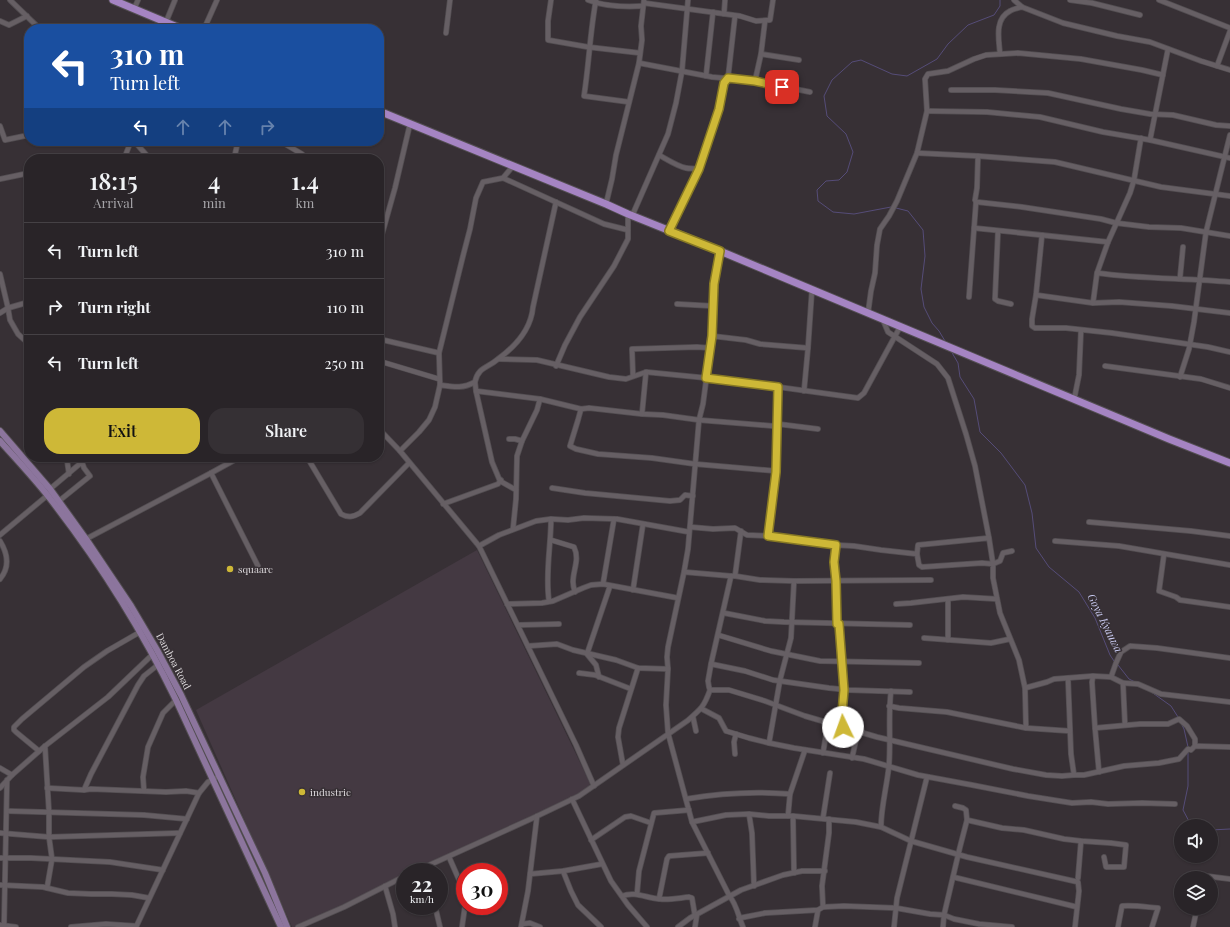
<!DOCTYPE html>
<html lang="en">
<head>
<meta charset="utf-8">
<style>
  :root { --surface:#292428; --page:#353034; --text:#f1f3f6; --muted:#a5a4a8; --line:#454145; --accent:#ceb837 }
  body { margin:0; font-family:"Playfair Display",serif; background:var(--page); color:var(--text); height:100vh; display:flex; flex-direction:column; font-size:15px; white-space:nowrap }
  * { box-sizing:border-box; margin:0 }
  p { font-size:13px; color:var(--muted) }
  .icon { flex:none; width:22px; height:22px; fill:none; stroke:currentColor; stroke-width:2; stroke-linecap:round; stroke-linejoin:round }
  .map { position:relative; flex:1; overflow:hidden }
  .drawer { position:absolute; left:24px; top:154px; width:360px; height:308px; display:flex; flex-direction:column; background:var(--surface); border-radius:16px; box-shadow:0 1px 3px #0004,0 0 0 1px var(--line) }
  .drawer>* { flex:none }
  .top-card { position:absolute; left:24px; top:24px; width:360px; height:122px; border-radius:16px; box-shadow:0 1px 3px #0004,0 0 0 1px var(--line); background:#1a4fa0; color:#fff; overflow:hidden }
  .buttons { position:absolute; left:1174px; top:819px; display:grid; gap:8px }
  .buttons a { display:grid; place-items:center; width:44px; height:44px; border-radius:50%; background:var(--surface); box-shadow:0 1px 3px #0004,0 0 0 1px var(--line); font-size:20px }
  .speed { position:absolute; left:396px; top:863px; display:flex; gap:8px; font-size:20px; font-weight:700; text-align:center }
  .speed>* { display:grid; place-content:center; width:52px; height:52px; border-radius:50%; background:var(--surface); box-shadow:0 1px 3px #0004,0 0 0 1px var(--line); line-height:1 }
  .speed small { font-size:10px; font-weight:400 }
  .speed .limit { border:6px solid #d22; background:#fff; color:#111 }
  .pin { position:absolute; display:grid; place-items:center; width:34px; height:34px; color:#fff; margin:-17px; border-radius:8px; box-shadow:0 2px 6px #0006 }
  .me { position:absolute; width:44px; margin:-22px; rotate:357deg; stroke-linejoin:round; filter:drop-shadow(0 0 3px #0008) }
  .turn { display:flex; align-items:center; gap:14px; height:84px; padding:0 20px; font-size:18px }
  .turn .icon { width:52px; height:52px; stroke-width:2.5 }
  .turn b { display:block; font-size:28px; line-height:34px }
  .lanes { display:flex; align-items:center; height:38px; padding:0 20px; background:#0003; justify-content:center; gap:20px; direction:ltr }
  .lanes .off { opacity:.35 }
  .eta { display:flex; justify-content:space-evenly; align-items:center; height:68px; text-align:center }
  .eta b { font-size:24px; font-weight:600; line-height:28px }
  .button { display:flex; gap:8px; margin-top:auto; padding:8px 20px }
  .button a { flex:1; height:46px; border-radius:16px; background:var(--accent); color:#111; font-size:16px; font-weight:600; line-height:46px; text-align:center }
  .button a+a { background:var(--page); color:var(--text) }
  ul { padding:0; list-style:none }
  li { display:flex; align-items:center; gap:12px; height:56px; padding:0 20px; border-top:1px solid var(--line) }
  li div { flex:1 }
  li b { display:block; font-size:15px }
  li em { font-style:normal }
  .map>svg:first-child { display:block }
  .built { fill:#443942 }
  .lines { fill:none; stroke-linecap:round; stroke-linejoin:round }
  .stream { stroke:#554c78; stroke-width:1 }
  .minor-casing { stroke:#534e52; stroke-width:6 }
  .major-casing { stroke:#534e52; stroke-width:8 }
  .highway-casing { stroke:#534e52; stroke-width:9 }
  .minor { stroke:#665f64; stroke-width:4.5 }
  .major { stroke:#8c759d; stroke-width:6 }
  .highway { stroke:#a584c3; stroke-width:7 }
  .route-casing { stroke:#867824; stroke-width:10 }
  .route { stroke:#ceb837; stroke-width:7 }
  .poi-dot { fill:#ceb837; stroke:#373035; stroke-width:1.5 }
  .labels { text-anchor:middle; stroke-width:3; stroke-linejoin:round; paint-order:stroke }
  .poi-label { font-size:10px; fill:#dcd8db; stroke:#373035; text-anchor:start }
  .street-label { font-size:10px; fill:#dcd8db; stroke:#373035 }
  .water-label { font-size:11px; font-style:italic; fill:#cbcdf4; stroke:#373035 }
</style>
</head>
<body>
<div class="map">
<svg width="1230" height="927" viewBox="0 0 1230 927">
  <rect width="100%" height="100%" fill="#373035"/>
  <polygon class="built" points="477,550 592,787 415,872 405,872 405,877 300,927 292,927 196,710"/>
  <g class="lines">
    <g class="stream">
      <polyline points="891,207 854,214 833,212 818,201 817,190 826,181 839,180 847,172 853,152 846,134 827,116 824,96 832,80 852,62 861,60 892,74 907,76 937,59 948,44 968,25 994,15 1000,6 1000,0"/>
      <polyline points="896,208 908,211 923,230 925,256 921,289 924,307 932,323 939,331 945,341"/>
      <polyline points="951,351 958,363 960,377 974,399 980,432 1001,453 1025,485 1032,513 1036,548 1049,567 1079,592 1095,618 1110,655 1114,661"/>
      <polyline points="1118,665 1129,679 1135,682"/>
      <polyline points="1150,691 1171,706 1178,717"/>
      <polyline points="1182,725 1184,729 1188,747"/>
      <polyline points="1188,752 1188,786 1183,810 1191,825 1194,826"/>
      <polyline points="1211,830 1230,829"/>
    </g>
    <g class="minor-casing">
      <g id="minor">
        <polyline points="10,0 40,29"/>
        <polyline points="551,0 548,21 548,40 588,47 640,53"/>
        <path d="M588 0C605 7 625 7 643 6"/>
        <path d="M596 0C590 32 589 64 584 96L629 102"/>
        <polyline points="1014,0 1022,7 1063,23 1117,36 1150,42 1201,61 1230,70"/>
        <polyline points="1070,0 1092,3 1140,15"/>
        <polyline points="1159,0 1230,28"/>
        <polyline points="644,3 740,16 756,21 770,20 773,0"/>
        <polyline points="134,9 138,0"/>
        <polyline points="724,14 725,0"/>
        <polyline points="0,21 9,25 27,16"/>
        <polyline points="166,22 175,0"/>
        <polyline points="204,29 217,0"/>
        <polyline points="446,33 450,0"/>
        <polyline points="761,54 799,60"/>
        <path d="M1000 54C999 40 994 19 1010 11 1013 9 1018 8 1022 7"/>
        <polyline points="639,63 712,77 755,81 810,92"/>
        <polyline points="1217,66 1230,31"/>
        <polyline points="706,76 713,12"/>
        <polyline points="755,81 761,54 765,21"/>
        <polyline points="951,90 995,90 1048,93 1121,109 1150,114 1173,115 1216,125 1230,126"/>
        <polyline points="927,111 987,112 1040,117 1103,132 1150,140 1230,158"/>
        <polyline points="0,126 5,140 29,135"/>
        <polyline points="1150,140 1168,49"/>
        <polyline points="134,141 150,159"/>
        <polyline points="280,141 302,154"/>
        <polyline points="917,153 978,156 1055,162 1161,187 1230,196"/>
        <path d="M659 155C668 160 677 166 686 168 690 169 694 168 699 169"/>
        <polyline points="978,156 977,188 975,200 976,202 977,202 1022,207 1101,219 1116,223 1149,227 1181,228 1230,236"/>
        <polyline points="124,159 131,141"/>
        <polyline points="234,159 238,141"/>
        <polyline points="503,178 604,224 628,230 628,214"/>
        <polyline points="0,179 29,173"/>
        <polyline points="606,204 612,179 616,155 639,63 642,40 641,26 644,0"/>
        <polyline points="632,216 668,134 676,103 682,71 688,0"/>
        <polyline points="974,228 1108,242"/>
        <polyline points="669,231 699,169 719,109 724,83 728,78 735,16"/>
        <polyline points="998,231 995,299 998,301 1011,304"/>
        <polyline points="1042,235 1036,295 1032,319 1032,326 1035,328 1066,328 1112,333 1208,347 1230,352"/>
        <polyline points="379,245 395,188 410,124"/>
        <path d="M720 251 714 284 712 336 703 404 699 420 688 549 684 572 668 647 667 657 668 669 666 705 668 733 692 822 730 897C736 903 739 918 743 927"/>
        <path d="M1097 273C1141 279 1186 278 1230 282"/>
        <polyline points="0,274 8,308 10,320 18,334 29,344"/>
        <polyline points="1180,278 1183,247"/>
        <polyline points="1036,295 1093,303 1119,302 1172,306 1230,313"/>
        <polyline points="969,297 976,202"/>
        <polyline points="1093,303 1097,273 1108,242 1130,193 1134,180 1141,138"/>
        <polyline points="677,304 713,306"/>
        <polyline points="0,313 8,308 29,302"/>
        <polyline points="868,313 871,291 875,273 877,245 880,229 889,216 897,201 917,153 927,111 925,79 928,74 948,71 974,59 986,55 1018,53 1081,59 1142,70 1163,75"/>
        <polyline points="883,320 888,332 937,364 948,378 966,434 975,466 989,538"/>
        <polyline points="712,336 746,340 760,344 808,348"/>
        <polyline points="379,339 439,353"/>
        <polyline points="499,359 537,360 609,377 626,379 646,372 727,380 858,398 864,393 900,327"/>
        <polyline points="379,361 439,379"/>
        <polyline points="556,366 565,345 580,317 614,266 628,239 628,230"/>
        <polyline points="1105,366 1201,379 1230,388"/>
        <polyline points="633,376 632,349 697,347 710,348"/>
        <polyline points="1180,377 1189,349 1194,322 1206,232 1230,135"/>
        <polyline points="475,382 476,391 492,462 500,481 516,490"/>
        <path d="M440 385C454 387 462 389 475 382 478 367 488 368 498 359 516 346 531 329 533 307L556 202"/>
        <polyline points="476,391 540,399 581,409 589,408 642,414 663,415 699,420 773,426 778,424 818,429"/>
        <polyline points="804,391 808,348 812,289"/>
        <polyline points="1074,400 1079,375 1081,330"/>
        <polyline points="581,409 578,420 570,446 576,449 598,454 652,458 695,464 776,471"/>
        <polyline points="642,414 646,372"/>
        <polyline points="379,429 400,451 479,546 576,745 594,786"/>
        <polyline points="509,439 515,439 522,441 537,410 540,399"/>
        <polyline points="400,451 419,432 429,420 435,407 440,385 439,353 463,256 470,229 476,198 483,182 503,178 513,166"/>
        <polyline points="68,457 67,460 69,474"/>
        <path d="M307 457 341 514C348 518 353 517 360 513L409 463"/>
        <polyline points="211,473 258,566"/>
        <polyline points="552,488 585,493 670,501 680,500 685,495 693,496"/>
        <polyline points="50,489 82,462 84,468 90,476 59,501"/>
        <polyline points="443,504 498,484 501,480"/>
        <polyline points="1089,522 1191,531 1230,536"/>
        <polyline points="690,527 713,529 735,528 747,535 768,536 836,545 854,546 881,550 917,554 919,565 922,567 982,563 993,564 993,578 1000,613 1019,660 1025,688 1026,728"/>
        <polyline points="513,529 516,499 517,456 522,441"/>
        <polyline points="0,535 49,494"/>
        <polyline points="768,536 776,471 778,387"/>
        <polyline points="86,539 211,473 240,457"/>
        <path d="M551 540 574 547C580 559 573 570 573 582 573 585 574 589 575 592"/>
        <path d="M0 541C8 554 10 567 0 579"/>
        <polyline points="1055,541 1119,546 1230,565"/>
        <polyline points="836,545 834,563 836,581 837,624"/>
        <polyline points="479,546 499,535 536,521 551,519 568,520 584,518 617,519 689,532"/>
        <polyline points="917,554 918,545 989,538 993,564 1000,561 1003,553 1012,551"/>
        <polyline points="1164,554 1159,591 1176,597 1180,600 1230,607"/>
        <polyline points="684,572 731,576"/>
        <polyline points="735,576 760,580 794,581 931,580"/>
        <polyline points="603,584 614,519"/>
        <polyline points="633,590 643,524"/>
        <polyline points="948,599 948,640"/>
        <path d="M549 601C545 574 551 546 551 519"/>
        <polyline points="507,604 542,603 553,601 583,588 591,585 603,584 678,598"/>
        <polyline points="896,604 911,603 963,597 997,599"/>
        <polyline points="724,613 765,621 784,622 910,625"/>
        <polyline points="839,624 844,689 842,713 843,727"/>
        <polyline points="518,625 559,624"/>
        <polyline points="718,635 771,651 820,661 919,663"/>
        <polyline points="924,638 991,643 1010,639"/>
        <polyline points="528,646 557,644 573,650 616,660 638,668 668,669"/>
        <polyline points="711,664 745,671 773,680 829,688 848,690 910,692"/>
        <polyline points="579,673 595,675 631,689"/>
        <polyline points="1093,676 1092,682 1095,728 1099,772"/>
        <polyline points="599,677 596,665 587,654 610,586"/>
        <polyline points="1111,677 1116,663 1121,652 1130,646 1157,648 1230,658"/>
        <polyline points="1068,678 1071,754 1074,775"/>
        <polyline points="1123,683 1138,684 1161,694 1230,702"/>
        <polyline points="1025,688 1047,682 1054,679 1093,676 1111,677 1123,683 1125,725"/>
        <polyline points="710,690 729,690 765,701 805,716 877,737 1013,769 1046,775 1062,776 1074,775 1084,775 1124,766 1159,763 1179,759 1188,749 1191,750 1195,746 1230,747"/>
        <polyline points="889,706 899,708 947,712 1026,728 1070,731"/>
        <polyline points="702,709 719,718 726,731 749,738 769,743 794,748 864,759 918,775 972,785 1028,796 1072,803 1091,802 1108,804 1142,803 1175,804"/>
        <polyline points="693,717 696,731"/>
        <polyline points="1095,728 1140,724 1168,724 1179,719 1187,726 1195,739 1195,746"/>
        <polyline points="769,743 780,680 791,638 794,581"/>
        <polyline points="45,746 49,812 49,837 52,859 47,888 68,893 91,894 112,894 132,895 149,898"/>
        <polyline points="39,751 16,732 14,730 14,727 22,719 84,667 107,651 140,632"/>
        <polyline points="823,753 828,723"/>
        <polyline points="735,754 734,742 736,734"/>
        <polyline points="852,758 858,731"/>
        <polyline points="623,765 618,737 619,728 638,668"/>
        <polyline points="0,768 12,775"/>
        <polyline points="0,788 12,775 45,746 108,697 153,654"/>
        <polyline points="47,788 84,790 91,789 166,792 186,791 199,793"/>
        <polyline points="84,790 91,774 138,685 144,676 159,664"/>
        <polyline points="144,791 143,777 148,747 163,713 176,700"/>
        <polyline points="572,799 611,881 628,905 647,927"/>
        <path d="M686 799C721 793 755 791 790 794"/>
        <polyline points="7,811 144,815 187,819"/>
        <polyline points="749,814 752,833 754,886"/>
        <polyline points="788,816 790,794 805,750"/>
        <polyline points="793,816 794,873"/>
        <polyline points="823,818 830,773"/>
        <polyline points="967,820 1002,828 1024,830 1064,839 1081,841 1111,843 1126,845 1124,867 1106,867 1104,857"/>
        <polyline points="692,822 726,815 749,814 769,816 793,816 856,822 881,827 911,841 967,857 1078,882 1079,891 1075,927"/>
        <path d="M881 827C881 807 887 786 889 765 891 740 888 715 891 691"/>
        <polyline points="0,833 49,837 180,833"/>
        <polyline points="591,840 625,817 631,816 651,823"/>
        <polyline points="449,857 464,891 465,903"/>
        <polyline points="0,858 31,858 110,862 163,870"/>
        <polyline points="563,871 571,891 578,905 601,927"/>
        <path d="M414 872 533 818 579 796 687 721C701 709 704 707 710 690L709 687 708 681 711 664 731 576H735L741 531"/>
        <polyline points="530,874 563,871 602,864"/>
        <polyline points="953,877 1077,907"/>
        <polyline points="1078,878 1081,841"/>
        <polyline points="1203,878 1206,876 1230,879"/>
        <polyline points="0,885 43,887 47,888"/>
        <polyline points="385,886 393,914 395,927"/>
        <polyline points="637,894 639,871 654,813 689,810"/>
        <path d="M622 896C635 891 646 898 660 899 669 900 679 898 689 897L692 898 695 916"/>
        <polyline points="659,899 667,859 669,856 708,853"/>
        <polyline points="435,906 440,927"/>
        <polyline points="823,907 822,886 829,833 829,819"/>
        <polyline points="739,919 740,918 765,913 818,910 823,907 844,906 896,908 930,914 944,915 954,919 979,924 1012,927"/>
        <polyline points="522,924 530,923 540,927"/>
        <polyline points="0,925 16,927"/>
        <polyline points="4,927 7,780"/>
        <polyline points="71,927 106,924 136,926"/>
        <polyline points="136,927 199,793 208,782 219,776"/>
        <polyline points="298,927 344,907 405,876"/>
        <polyline points="462,927 465,906"/>
        <polyline points="521,927 528,891 537,816"/>
        <polyline points="678,927 690,918 741,890 783,875 802,871 825,871"/>
        <polyline points="695,927 697,914"/>
        <polyline points="815,927 818,910"/>
        <polyline points="894,927 897,898 927,777"/>
        <polyline points="943,927 944,915 960,847 967,820 966,810 963,808 955,806"/>
        <path d="M1118 927 1122 906C1134 905 1146 907 1158 908L1152 927"/>
        <polyline points="1193,927 1197,908"/>
      </g>
    </g>
    <g class="major-casing">
      <g id="major">
        <polyline points="0,431 50,489 86,539 131,606 157,650 181,695 265,873 287,927"/>
        <path d="M0 441C16 459 33 477 48 496 98 560 141 628 176 700L281 927"/>
      </g>
    </g>
    <g class="highway-casing">
      <g id="highway">
        <polyline points="113,0 182,29"/>
        <polyline points="379,111 606,204 628,214 720,251 1169,439 1230,463"/>
      </g>
    </g>
    <use href="#minor" class="minor"/>
    <use href="#major" class="major"/>
    <use href="#highway" class="highway"/>
  </g>
  <g class="lines">
    <g class="route-casing">
      <polyline id="route" points="782,87 755,81 728,78 724,83 719,109 699,169 669,231 720,251 714,284 712,336 706,378 778,387 776,472 768,536 836,545 834,562 836,581 837,624 839,624 844,690 842,713 843,727"/>
    </g>
    <use href="#route" class="route"/>
  </g>
  <g class="poi-dot">
    <circle cx="230" cy="569" r="4"/>
    <circle cx="302" cy="792" r="4"/>
  </g>
  <g class="labels">
    <g class="poi-label">
      <text x="238" y="573">squaare</text>
      <text x="310" y="796">industrie</text>
    </g>
    <g class="street-label">
      <text transform="translate(174 661) rotate(62)" y="4">Damboa Road</text>
    </g>
    <g class="water-label">
      <text transform="translate(1105 623) rotate(63)" y="4">Goya Kyauwa</text>
    </g>
  </g>
</svg>
<div class="buttons">
<a><svg class="icon" aria-label="sound" viewBox="0 0 24 24"><path d="M4 9h4l5-4v14l-5-4H4zM17 9q2 3 0 6"/></svg></a>
<a><svg class="icon" aria-label="layers" viewBox="0 0 24 24"><path d="M12 4l9 5-9 5-9-5zM3 14l9 5 9-5"/></svg></a>
</div>
<div class="speed"><div>22<small>km/h</small></div><div class="limit">30</div></div>
<div class="pin" style="left:782px;top:87px;background:#d93025"><svg class="icon" aria-label="arrive" viewBox="0 0 24 24"><path d="M6 21V4h12l-3 4 3 4H6"/></svg></div>
<svg class="me" style="left:843px;top:727px" viewBox="-20 -20 40 40"><circle r="19" fill="#fff"/><path d="M0-13L10 11 0 6-10 11z" fill="#ceb837"/></svg>
<div class="top-card">
<div class="turn"><svg class="icon" aria-label="left" viewBox="0 0 24 24"><path d="M17 20v-9H6M10 6l-5 5 5 5"/></svg><div><b>310 m</b>Turn left</div></div>
<div class="lanes"><svg class="icon" aria-label="left" viewBox="0 0 24 24"><path d="M17 20v-9H6M10 6l-5 5 5 5"/></svg><svg class="icon off" aria-label="ahead" viewBox="0 0 24 24"><path d="M12 20V5M6 11l6-6 6 6"/></svg><svg class="icon off" aria-label="ahead" viewBox="0 0 24 24"><path d="M12 20V5M6 11l6-6 6 6"/></svg><svg class="icon off" aria-label="right" viewBox="0 0 24 24"><path d="M7 20v-9h11M14 6l5 5-5 5"/></svg></div>
</div>
<section class="drawer">
<div class="eta">
<div><b>18:15</b><p>Arrival</p></div>
<div><b>4</b><p>min</p></div>
<div><b>1.4</b><p>km</p></div>
</div>
<ul>
<li><svg class="icon" aria-label="left" viewBox="0 0 24 24"><path d="M17 20v-9H6M10 6l-5 5 5 5"/></svg><div><b>Turn left</b></div><em>310 m</em></li>
<li><svg class="icon" aria-label="right" viewBox="0 0 24 24"><path d="M7 20v-9h11M14 6l5 5-5 5"/></svg><div><b>Turn right</b></div><em>110 m</em></li>
<li><svg class="icon" aria-label="left" viewBox="0 0 24 24"><path d="M17 20v-9H6M10 6l-5 5 5 5"/></svg><div><b>Turn left</b></div><em>250 m</em></li>
</ul>
<div class="button"><a>Exit</a><a>Share</a></div>
</section>
</div>
</body>
</html>
